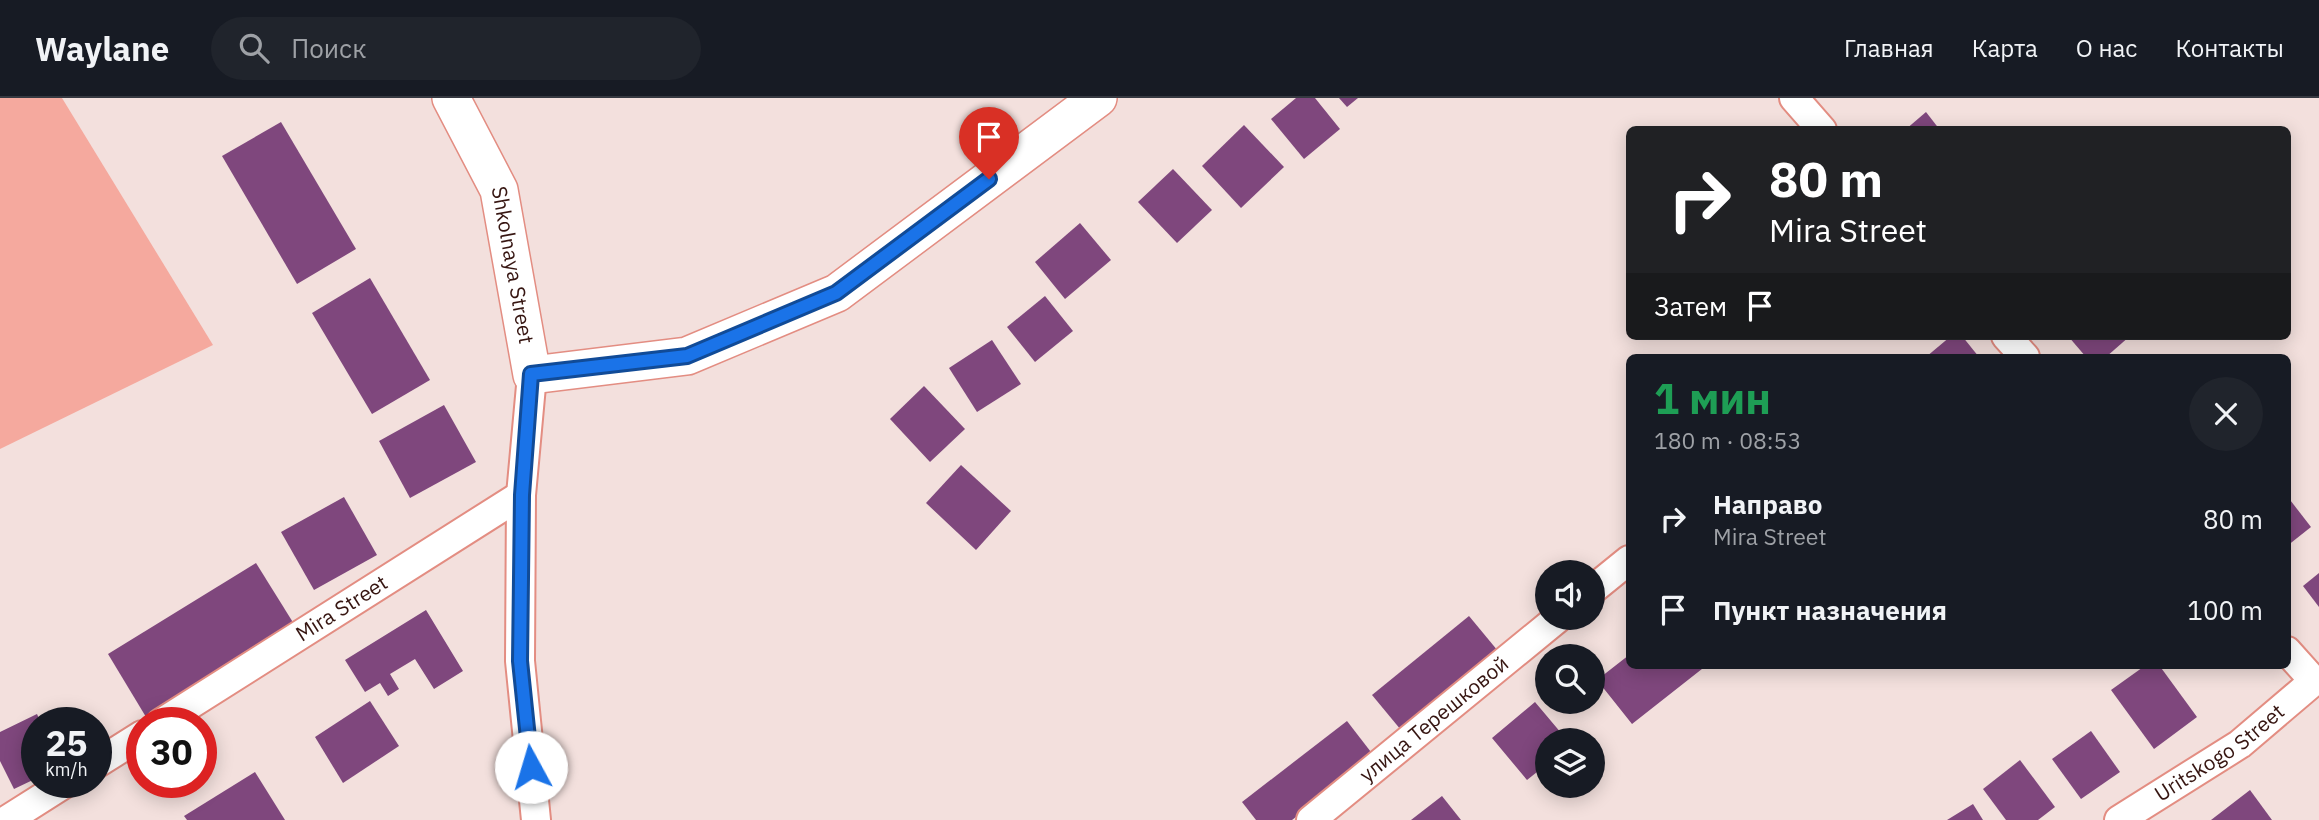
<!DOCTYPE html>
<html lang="ru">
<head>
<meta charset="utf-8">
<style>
  :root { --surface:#171b24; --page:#20242c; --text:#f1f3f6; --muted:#9ea1a6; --line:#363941 }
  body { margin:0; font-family:"IBM Plex Sans",sans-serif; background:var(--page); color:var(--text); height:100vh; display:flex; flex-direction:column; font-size:26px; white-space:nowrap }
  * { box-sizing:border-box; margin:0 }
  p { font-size:23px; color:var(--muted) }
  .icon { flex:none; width:38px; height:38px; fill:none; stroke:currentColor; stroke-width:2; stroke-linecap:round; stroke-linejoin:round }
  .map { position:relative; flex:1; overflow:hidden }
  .sheet { position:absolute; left:1626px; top:256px; width:665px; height:315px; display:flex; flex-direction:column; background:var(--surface); border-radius:10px; box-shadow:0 4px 18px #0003 }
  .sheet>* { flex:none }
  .banner { position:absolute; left:1626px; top:28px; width:665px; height:214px; border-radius:10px; box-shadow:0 4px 18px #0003; background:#202124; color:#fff; overflow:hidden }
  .controls { position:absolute; left:1535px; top:462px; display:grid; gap:14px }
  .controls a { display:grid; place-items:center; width:70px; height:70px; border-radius:50%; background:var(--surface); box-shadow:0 4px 18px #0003; font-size:35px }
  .speed { position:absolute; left:21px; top:609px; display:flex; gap:14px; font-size:35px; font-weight:700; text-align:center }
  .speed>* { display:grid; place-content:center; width:91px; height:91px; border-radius:50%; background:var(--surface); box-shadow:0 4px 18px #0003; line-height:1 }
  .speed small { font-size:18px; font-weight:400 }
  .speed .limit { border:10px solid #d22; background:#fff; color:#111 }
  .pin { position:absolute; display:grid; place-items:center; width:60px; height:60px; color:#fff; margin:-72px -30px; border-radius:50% 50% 50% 0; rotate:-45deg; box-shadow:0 0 7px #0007 }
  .pin .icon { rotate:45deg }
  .me { position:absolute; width:77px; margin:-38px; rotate:354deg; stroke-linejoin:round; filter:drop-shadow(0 0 5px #0008) }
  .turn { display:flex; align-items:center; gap:24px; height:147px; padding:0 28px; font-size:32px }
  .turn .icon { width:91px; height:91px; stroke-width:2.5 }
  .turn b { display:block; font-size:49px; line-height:60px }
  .then { display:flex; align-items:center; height:66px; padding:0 28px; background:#0003; gap:14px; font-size:26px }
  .round { display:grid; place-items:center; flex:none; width:74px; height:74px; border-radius:37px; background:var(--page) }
  .headline { display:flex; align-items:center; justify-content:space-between; height:119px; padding:0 28px }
  h1 { font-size:42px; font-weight:700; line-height:52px; color:#1e9e55 }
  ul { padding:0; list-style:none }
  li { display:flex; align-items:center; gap:21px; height:91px; padding:0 28px }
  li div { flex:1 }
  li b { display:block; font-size:26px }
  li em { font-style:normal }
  header { display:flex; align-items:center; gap:42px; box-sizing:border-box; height:98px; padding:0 35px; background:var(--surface); border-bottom:2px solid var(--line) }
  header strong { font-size:33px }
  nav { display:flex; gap:38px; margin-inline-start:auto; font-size:24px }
  .search { width:490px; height:63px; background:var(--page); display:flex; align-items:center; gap:18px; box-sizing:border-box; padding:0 24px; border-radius:38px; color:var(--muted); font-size:26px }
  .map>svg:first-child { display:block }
  .green { fill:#f5a99e }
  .building { fill:#7f477d }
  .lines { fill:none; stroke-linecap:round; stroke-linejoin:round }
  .minor-casing { stroke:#e38d82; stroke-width:32 }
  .tertiary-casing { stroke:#e38d82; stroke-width:40 }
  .minor { stroke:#fff; stroke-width:28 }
  .tertiary { stroke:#fff; stroke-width:37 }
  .route-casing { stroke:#114b97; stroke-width:18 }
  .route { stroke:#1a73e8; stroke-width:12 }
  .labels { text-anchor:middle; stroke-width:7; stroke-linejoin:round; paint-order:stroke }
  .street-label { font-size:21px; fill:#361511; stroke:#fff }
</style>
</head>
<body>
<header>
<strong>Waylane</strong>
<div class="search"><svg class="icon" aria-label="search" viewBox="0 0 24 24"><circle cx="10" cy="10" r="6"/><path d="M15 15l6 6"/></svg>Поиск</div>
<nav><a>Главная</a><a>Карта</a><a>О нас</a><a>Контакты</a></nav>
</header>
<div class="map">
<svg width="2319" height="722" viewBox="0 0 2319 722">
  <rect width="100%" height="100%" fill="#f3e0dd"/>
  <polygon class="green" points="0,0 62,0 213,247 0,351"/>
  <g class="building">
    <polygon points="1296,0 1315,0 1340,31 1304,61 1271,21"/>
    <polygon points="1339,0 1358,0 1347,9"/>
    <polygon points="1926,14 1940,32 1905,32"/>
    <polygon points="281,24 356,151 297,186 222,58"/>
    <polygon points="1244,27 1284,69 1241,110 1202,68"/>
    <polygon points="1173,71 1212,112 1177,145 1138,104"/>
    <polygon points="1080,125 1111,162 1065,201 1035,164"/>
    <polygon points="370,180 430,282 372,316 312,215"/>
    <polygon points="1045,198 1073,233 1035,264 1007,229"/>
    <polygon points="1951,238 1962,238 1979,259 1926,259"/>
    <polygon points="2068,238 2130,238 2106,259 2086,259"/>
    <polygon points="992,242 1021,286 977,314 949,270"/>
    <polygon points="924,288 965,331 930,364 890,321"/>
    <polygon points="444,307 476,364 410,400 379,343"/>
    <polygon points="961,367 1011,413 976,452 926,405"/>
    <polygon points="2287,398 2311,429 2287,448"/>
    <polygon points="344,399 377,457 314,492 281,434"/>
    <polygon points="256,465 294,526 146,619 108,556"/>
    <polygon points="2319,475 2319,509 2303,488"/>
    <polygon points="426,512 463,573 434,591 415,561 390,576 399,591 388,598 380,585 365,594 345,562"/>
    <polygon points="1469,518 1498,553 1401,632 1372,597"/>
    <polygon points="1629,557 1629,567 1707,567 1632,626 1597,582"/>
    <polygon points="2146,567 2159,567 2197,619 2154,651 2111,592"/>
    <polygon points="370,603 399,648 343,685 315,639"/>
    <polygon points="1535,604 1567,642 1547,642 1547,666 1527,682 1492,640"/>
    <polygon points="37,616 41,625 37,625 37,680 14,691 0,663 0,634"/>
    <polygon points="1347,623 1374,658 1292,722 1256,722 1242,704"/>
    <polygon points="2091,633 2120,674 2081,701 2052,661"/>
    <polygon points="2020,662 2055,709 2038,722 2006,722 1983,691"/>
    <polygon points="255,674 285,722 187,722 184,718"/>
    <polygon points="2250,692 2272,722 2211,722"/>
    <polygon points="1442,698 1461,722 1411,722"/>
    <polygon points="1973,706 1983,722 1947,722"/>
  </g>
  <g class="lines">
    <g class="minor-casing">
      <g id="minor">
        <polyline points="1794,0 1822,32"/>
        <polyline points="2006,238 2025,259"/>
        <polyline points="532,277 521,397 520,563 536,722"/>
        <polyline points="1592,492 1629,462"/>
        <path id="s1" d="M161 625 521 397"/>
        <polyline points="96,666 142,637"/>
        <polyline points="7,722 67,684"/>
        <path id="s2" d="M1311 722 1558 520"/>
        <path id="s3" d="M2119 722 2240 646 2314 583 2287 553"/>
      </g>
    </g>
    <g class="tertiary-casing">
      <g id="tertiary">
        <path id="s4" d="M451 0 499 92 532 277 687 258 837 195 1098 0"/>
      </g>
    </g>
    <use href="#minor" class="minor"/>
    <use href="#tertiary" class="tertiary"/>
  </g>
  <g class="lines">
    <g class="route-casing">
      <polyline id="route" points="531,669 520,563 522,397 531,276 687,258 836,195 989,81"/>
    </g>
    <use href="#route" class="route"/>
  </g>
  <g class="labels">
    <g class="street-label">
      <text dy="7" stroke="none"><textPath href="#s4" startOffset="180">Shkolnaya Street</textPath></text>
      <text dy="7" stroke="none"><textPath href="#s1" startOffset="214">Mira Street</textPath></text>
      <text dy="7" stroke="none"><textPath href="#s2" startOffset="159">улица Терешковой</textPath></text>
      <text dy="7" stroke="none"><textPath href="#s3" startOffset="121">Uritskogo Street</textPath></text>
    </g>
  </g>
</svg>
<div class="controls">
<a><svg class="icon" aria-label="sound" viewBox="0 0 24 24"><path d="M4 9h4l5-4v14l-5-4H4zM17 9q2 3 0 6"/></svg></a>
<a><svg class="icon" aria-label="search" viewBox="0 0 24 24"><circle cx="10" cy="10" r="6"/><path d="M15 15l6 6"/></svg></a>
<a><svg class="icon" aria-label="layers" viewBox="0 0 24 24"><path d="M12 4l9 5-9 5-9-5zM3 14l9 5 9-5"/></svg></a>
</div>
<div class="speed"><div>25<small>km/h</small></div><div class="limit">30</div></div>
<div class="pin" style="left:989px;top:81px;background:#d93025"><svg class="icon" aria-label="arrive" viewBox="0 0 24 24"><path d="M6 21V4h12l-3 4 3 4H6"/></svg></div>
<svg class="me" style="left:531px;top:669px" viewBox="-20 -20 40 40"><circle r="19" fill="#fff"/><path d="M0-13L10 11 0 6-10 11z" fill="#1a73e8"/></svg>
<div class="banner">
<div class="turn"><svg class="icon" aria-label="right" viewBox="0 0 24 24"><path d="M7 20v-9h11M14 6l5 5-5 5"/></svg><div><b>80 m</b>Mira Street</div></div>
<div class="then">Затем<svg class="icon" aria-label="arrive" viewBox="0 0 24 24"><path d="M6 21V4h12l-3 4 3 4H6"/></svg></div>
</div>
<section class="sheet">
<div class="headline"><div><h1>1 мин</h1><p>180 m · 08:53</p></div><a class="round"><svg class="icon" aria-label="close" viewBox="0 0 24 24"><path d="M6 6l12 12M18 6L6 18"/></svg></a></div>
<ul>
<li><svg class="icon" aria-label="right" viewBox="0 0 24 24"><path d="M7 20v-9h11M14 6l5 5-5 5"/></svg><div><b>Направо</b><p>Mira Street</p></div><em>80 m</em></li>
<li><svg class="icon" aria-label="arrive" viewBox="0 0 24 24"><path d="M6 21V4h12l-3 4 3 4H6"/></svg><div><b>Пункт назначения</b></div><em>100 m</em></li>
</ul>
</section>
</div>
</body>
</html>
